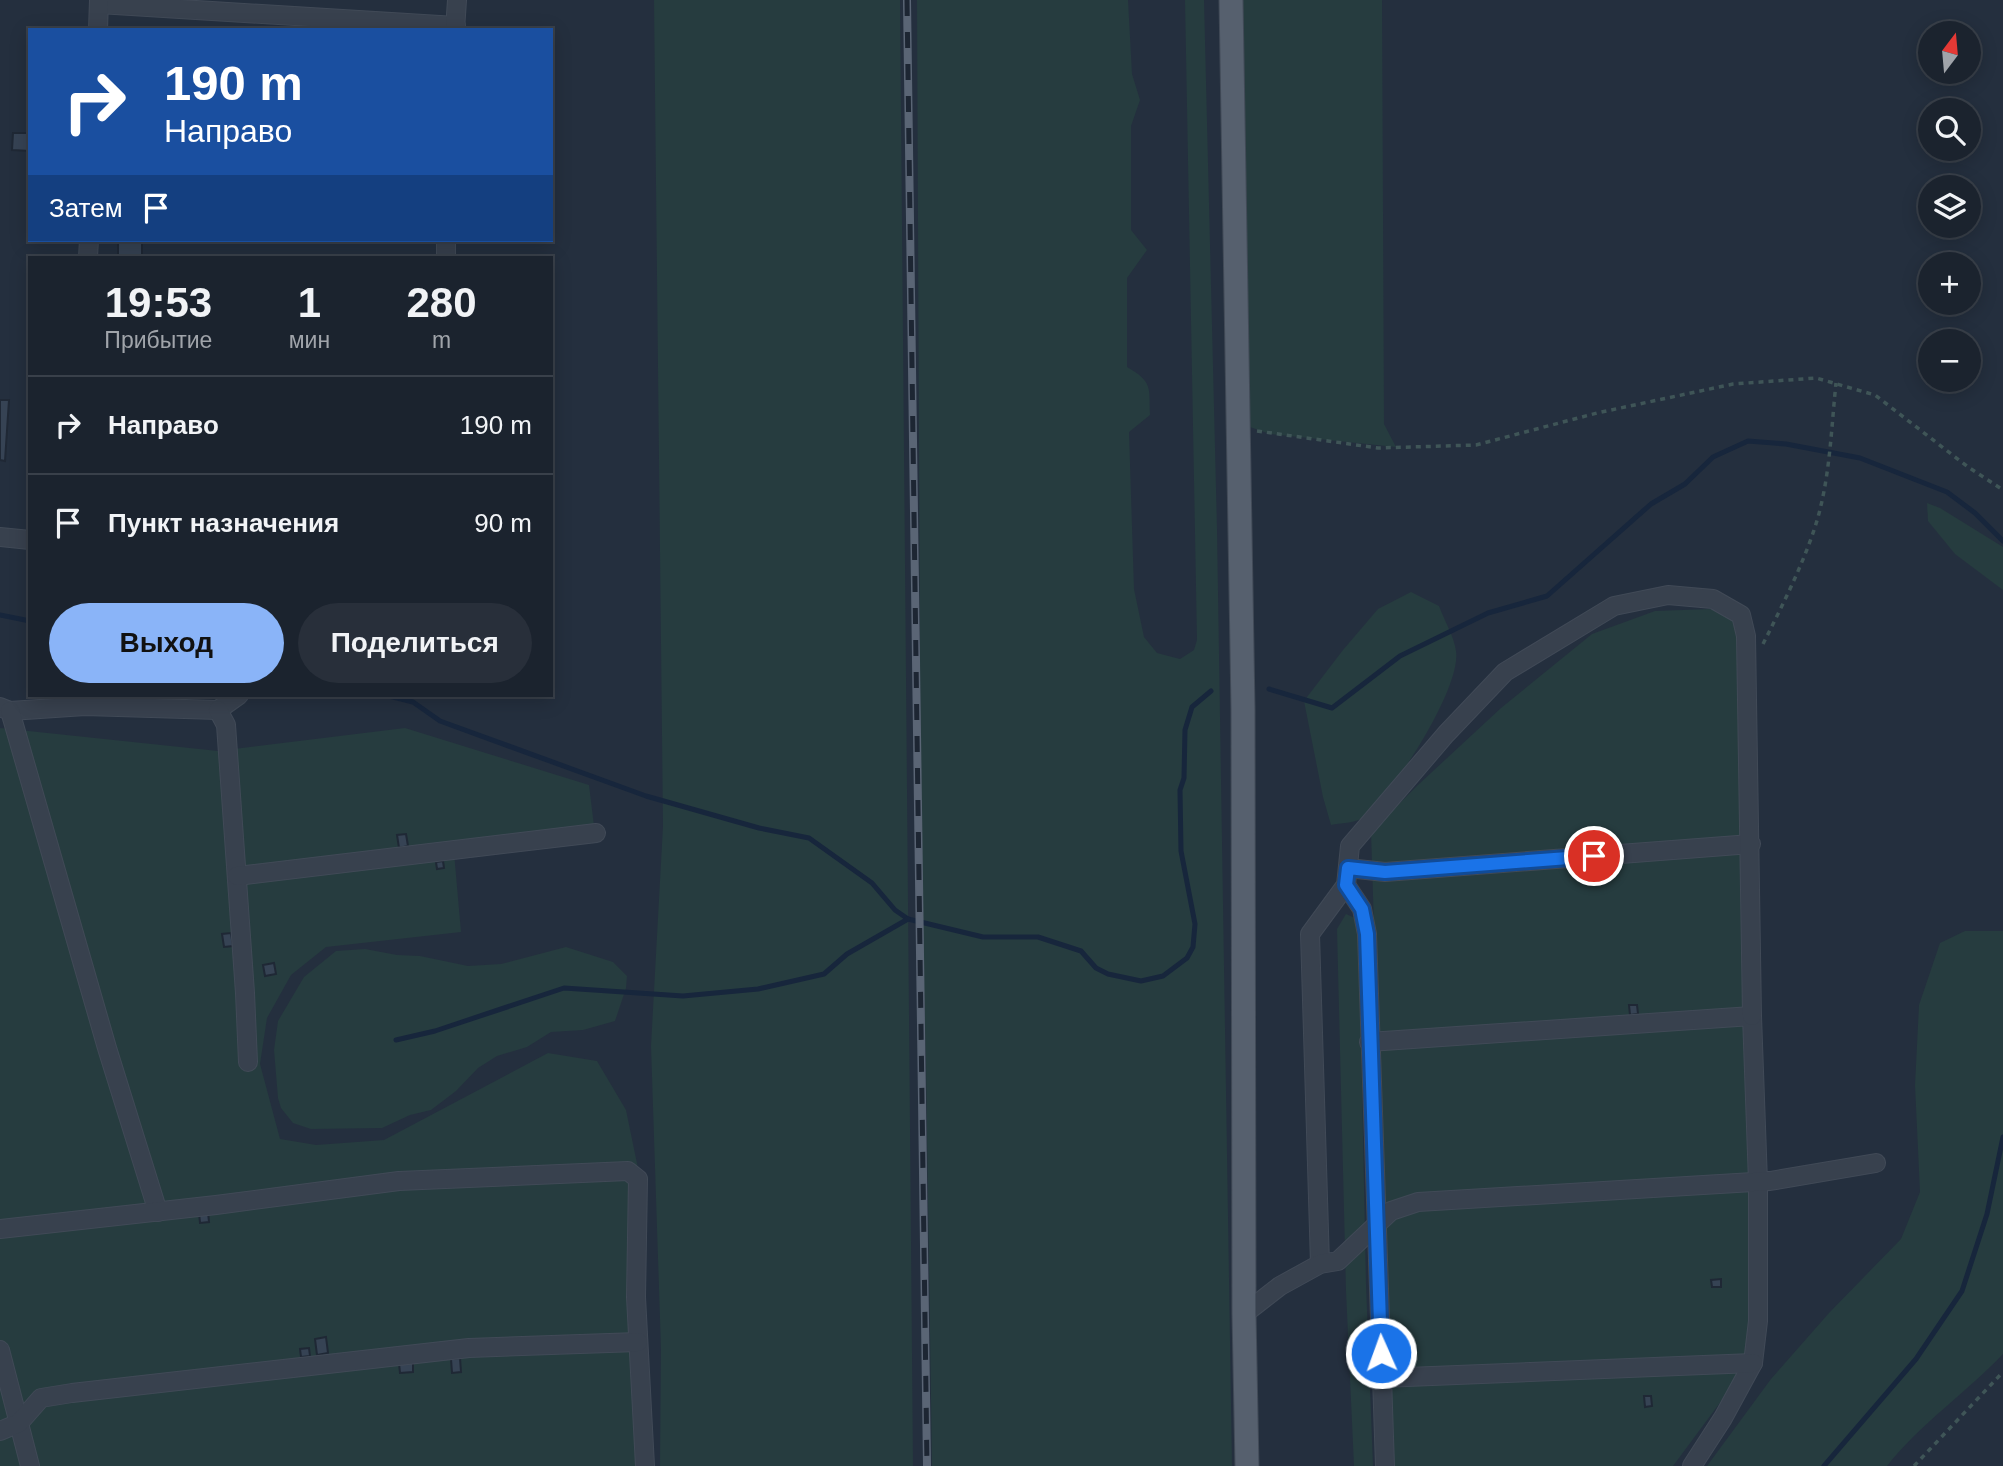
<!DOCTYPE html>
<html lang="ru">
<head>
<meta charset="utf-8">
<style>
  :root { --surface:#1b232e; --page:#282f3a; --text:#f1f3f6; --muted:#a0a4aa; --line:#39404a; --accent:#8ab4f8 }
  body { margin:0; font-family:Arial,sans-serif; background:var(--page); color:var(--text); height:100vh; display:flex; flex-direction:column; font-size:26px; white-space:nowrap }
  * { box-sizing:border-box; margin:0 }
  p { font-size:23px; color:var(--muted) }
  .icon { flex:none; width:38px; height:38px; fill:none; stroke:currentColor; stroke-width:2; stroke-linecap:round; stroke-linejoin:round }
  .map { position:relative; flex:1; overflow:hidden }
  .details { position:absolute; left:28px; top:256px; width:525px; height:441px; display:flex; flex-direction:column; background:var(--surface); border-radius:0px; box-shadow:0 4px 18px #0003,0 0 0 2px var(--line) }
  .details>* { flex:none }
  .hud { position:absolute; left:28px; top:28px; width:525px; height:214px; border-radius:0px; box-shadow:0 4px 18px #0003,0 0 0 2px var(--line); background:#1a4fa0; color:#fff; overflow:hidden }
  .needle { width:46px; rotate:16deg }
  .controls { position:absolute; left:1918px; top:21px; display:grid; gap:14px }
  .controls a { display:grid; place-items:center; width:63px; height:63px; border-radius:50%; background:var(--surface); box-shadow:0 4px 18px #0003,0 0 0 2px var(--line); font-size:35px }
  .pin { position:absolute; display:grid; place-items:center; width:60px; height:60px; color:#fff; margin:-30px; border:4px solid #fff; border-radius:50%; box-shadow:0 2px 7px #0007 }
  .me { position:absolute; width:77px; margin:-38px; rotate:358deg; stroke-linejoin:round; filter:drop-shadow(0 0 5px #0008) }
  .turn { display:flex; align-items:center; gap:24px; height:147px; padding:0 21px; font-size:32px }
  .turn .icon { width:91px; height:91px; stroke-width:2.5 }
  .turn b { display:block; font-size:49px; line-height:60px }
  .then { display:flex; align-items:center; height:66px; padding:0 21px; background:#0003; gap:14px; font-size:26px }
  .eta { display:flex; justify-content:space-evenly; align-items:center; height:119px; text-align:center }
  .eta b { font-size:42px; font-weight:700; line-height:49px }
  .action { display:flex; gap:14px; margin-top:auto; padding:14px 21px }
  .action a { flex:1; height:80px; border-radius:42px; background:var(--accent); color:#111; font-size:28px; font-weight:700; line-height:80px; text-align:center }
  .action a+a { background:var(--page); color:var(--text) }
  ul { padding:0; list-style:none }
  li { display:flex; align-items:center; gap:21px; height:98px; padding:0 21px; border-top:2px solid var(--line) }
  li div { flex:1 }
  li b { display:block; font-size:26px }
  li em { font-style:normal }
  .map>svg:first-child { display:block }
  .green { fill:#263c3f }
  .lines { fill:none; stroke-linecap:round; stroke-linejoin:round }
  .stream { stroke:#17263c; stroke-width:5 }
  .building { fill:#364354; stroke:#1f2835; stroke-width:2 }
  .minor-casing { stroke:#414a57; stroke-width:20 }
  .major-casing { stroke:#414a57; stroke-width:25 }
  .path { stroke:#3f5557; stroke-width:3.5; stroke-dasharray:5 5; stroke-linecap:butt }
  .minor { stroke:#38414e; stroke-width:18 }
  .major { stroke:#56606e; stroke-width:23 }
  .rail-casing { stroke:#5a6575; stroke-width:8 }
  .rail { stroke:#1d2633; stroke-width:5; stroke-dasharray:16; stroke-linecap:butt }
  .route-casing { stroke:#114b97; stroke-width:18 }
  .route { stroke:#1a73e8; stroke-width:12 }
</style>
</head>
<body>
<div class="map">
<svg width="2003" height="1466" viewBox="0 0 2003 1466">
  <rect width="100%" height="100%" fill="#242f3e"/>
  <g class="green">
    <polygon points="654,0 900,0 913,1466 660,1466 661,1349 651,1046 663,826"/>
    <path d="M917 0H1128L1132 74 1140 100 1131 126V230L1147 250 1127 278V367C1153 382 1149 387 1150 415L1129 432 1134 589 1144 637 1157 653 1180 659 1194 650 1197 640 1185 0H1204L1217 529 1232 1466H932L926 1064 921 885Z"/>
    <polygon points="1240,0 1382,0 1384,424 1396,447 1270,434 1250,427 1246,415"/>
    <polygon points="1927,503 1940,508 2003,547 2003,590 1955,554 1928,521"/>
    <path d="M1411 592 1439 606C1444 620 1454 636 1456 651 1462 687 1392 797 1362 818 1355 823 1340 823 1331 825L1323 797 1304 701 1343 650 1378 609Z"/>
    <polygon points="1710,609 1731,614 1738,628 1752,1335 1739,1377 1673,1466 1391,1466 1371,832 1418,785 1501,708 1592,634 1655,611"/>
    <polygon points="0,728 218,751 405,728 589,785 594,826 453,841 461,932 326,947 291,975 267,1018 260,1064 280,1139 316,1145 384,1140 548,1053 597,1061 626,1110 640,1178 640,1466 0,1466"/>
    <polygon points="1346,914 1355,918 1359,936 1366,1284 1373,1466 1354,1466 1346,1291 1337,929"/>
    <path d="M1965 931H2003V1354C1966 1393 1920 1424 1887 1466H1707L1771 1379 1829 1313 1901 1239 1920 1192 1915 1085 1919 1005 1940 943Z"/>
    <polygon points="566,947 613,962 627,976 626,988 615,1021 583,1030 551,1032 527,1047 497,1056 478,1068 456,1091 431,1110 410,1115 382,1128 311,1129 293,1123 281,1108 278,1098 274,1050 278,1021 304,977 336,951 365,949 397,955 420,956 468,966 501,964"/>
  </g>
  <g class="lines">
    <g class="stream">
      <polyline points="0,615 30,621"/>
      <polyline points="1269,689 1332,708 1400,656 1488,613 1547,596 1651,504 1685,484 1713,457 1748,441 1786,444 1860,458 1947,492 1975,513 2003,541"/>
      <polyline points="385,695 413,702 440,721 646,796 759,828 809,838 872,883 895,910 908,919 983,937 1038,937 1081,951 1096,968 1108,974 1141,981 1163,976 1187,958 1193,947 1195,924 1181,851 1180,790 1184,778 1185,730 1192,707 1211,691"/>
      <polyline points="396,1040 435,1031 564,988 683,996 758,989 824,974 847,954 908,919"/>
      <polyline points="1824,1466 1916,1359 1962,1291 1987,1214 2003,1137"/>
    </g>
  </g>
  <g class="building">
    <polygon points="13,133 30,133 30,151 12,150"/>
    <rect x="28" y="166" width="2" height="33"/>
    <polygon points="118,242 142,243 142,257 118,257"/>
    <polygon points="0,400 9,400 5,461 0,460"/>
    <polygon points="406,834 408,846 399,848 397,835"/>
    <polygon points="443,861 444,868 437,869 436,862"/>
    <polygon points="231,933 233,946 224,947 222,934"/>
    <polygon points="274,963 276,974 265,976 263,965"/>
    <polygon points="1629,1005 1637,1005 1638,1014 1630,1015"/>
    <polygon points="199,1212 208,1212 209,1222 200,1223"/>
    <polygon points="1721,1279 1721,1287 1712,1287 1711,1280"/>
    <polygon points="326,1337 328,1353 317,1355 315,1339"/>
    <polygon points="309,1348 310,1356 301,1357 300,1349"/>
    <polygon points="460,1358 461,1372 452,1373 451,1359"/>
    <polygon points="413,1361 413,1372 400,1373 399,1363"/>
    <polygon points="1644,1396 1651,1396 1652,1406 1645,1407"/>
  </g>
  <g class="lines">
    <g class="minor-casing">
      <g id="minor">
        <polyline points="99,4 456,26"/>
        <polyline points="98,30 99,0"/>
        <polyline points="455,30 457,0"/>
        <polyline points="88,257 89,240"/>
        <polyline points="446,257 446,240"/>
        <polyline points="0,537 30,540"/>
        <polyline points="0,707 10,711 85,706 218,710 239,695"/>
        <polyline points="218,710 226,725 245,993 248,1062"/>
        <polyline points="10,711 107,1048 158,1212"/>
        <polyline points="1348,868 1385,872 1751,844"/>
        <polyline points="237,876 596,833"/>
        <polyline points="1346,885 1362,909 1367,934 1385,1466"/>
        <polyline points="1369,1042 1752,1016 1758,1182 1758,1321 1753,1363 1723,1418 1692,1466"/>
        <polyline points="0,1229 216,1205 399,1181 628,1171 638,1179 636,1297 645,1466"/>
        <polyline points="1320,1264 1310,934 1346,885 1350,846 1446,734 1505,672 1614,606 1668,595 1713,599 1741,615 1746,636 1752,1016"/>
        <polyline points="1244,1314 1280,1286 1320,1264 1338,1261 1391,1211 1418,1202 1770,1181 1876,1163"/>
        <polyline points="0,1350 30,1466"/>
        <polyline points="1382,1378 1753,1363"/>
        <polyline points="0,1431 19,1423 41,1398 72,1393 469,1348 638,1342"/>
      </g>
    </g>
    <g class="major-casing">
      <polyline id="major" points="1231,0 1243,709 1244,1314 1247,1466"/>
    </g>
    <g class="path">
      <polyline points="1257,431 1378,448 1476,445 1597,413 1733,384 1816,378 1875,395 1968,467 2003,490"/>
      <path d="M1763 644C1782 606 1802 567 1815 527 1830 481 1831 430 1836 383"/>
      <polyline points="1914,1466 2003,1372"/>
    </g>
    <use href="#minor" class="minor"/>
    <use href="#major" class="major"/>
    <g class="rail-casing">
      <polyline id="rail" points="907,0 927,1466"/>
    </g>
    <use href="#rail" class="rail"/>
  </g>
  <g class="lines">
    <g class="route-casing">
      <polyline id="route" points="1381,1353 1367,934 1362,909 1346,885 1348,868 1385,872 1594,856"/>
    </g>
    <use href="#route" class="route"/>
  </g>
</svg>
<div class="controls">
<a><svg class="needle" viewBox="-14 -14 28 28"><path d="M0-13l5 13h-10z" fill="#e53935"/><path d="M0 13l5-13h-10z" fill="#a0a4aa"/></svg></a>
<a><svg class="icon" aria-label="search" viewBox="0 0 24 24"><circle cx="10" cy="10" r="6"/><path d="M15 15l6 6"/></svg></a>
<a><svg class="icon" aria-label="layers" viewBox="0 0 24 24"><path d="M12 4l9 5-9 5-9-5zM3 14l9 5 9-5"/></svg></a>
<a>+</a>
<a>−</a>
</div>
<div class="pin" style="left:1594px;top:856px;background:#d93025"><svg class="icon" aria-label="arrive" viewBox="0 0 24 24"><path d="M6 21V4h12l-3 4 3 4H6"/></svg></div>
<svg class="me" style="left:1381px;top:1353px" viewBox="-20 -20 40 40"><circle r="17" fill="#1a73e8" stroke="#fff" stroke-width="3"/><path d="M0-11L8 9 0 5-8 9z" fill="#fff"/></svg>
<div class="hud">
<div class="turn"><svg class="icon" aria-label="right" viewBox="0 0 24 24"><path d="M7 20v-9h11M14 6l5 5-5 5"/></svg><div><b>190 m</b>Направо</div></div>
<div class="then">Затем<svg class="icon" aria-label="arrive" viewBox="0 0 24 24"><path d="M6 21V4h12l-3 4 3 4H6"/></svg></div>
</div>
<section class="details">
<div class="eta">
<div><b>19:53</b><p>Прибытие</p></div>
<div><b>1</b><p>мин</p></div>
<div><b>280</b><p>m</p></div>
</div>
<ul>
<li><svg class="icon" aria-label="right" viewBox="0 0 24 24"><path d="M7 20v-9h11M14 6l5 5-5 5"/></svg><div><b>Направо</b></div><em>190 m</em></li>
<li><svg class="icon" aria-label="arrive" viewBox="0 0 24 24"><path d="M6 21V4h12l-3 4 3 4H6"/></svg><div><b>Пункт назначения</b></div><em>90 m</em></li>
</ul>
<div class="action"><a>Выход</a><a>Поделиться</a></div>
</section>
</div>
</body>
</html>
